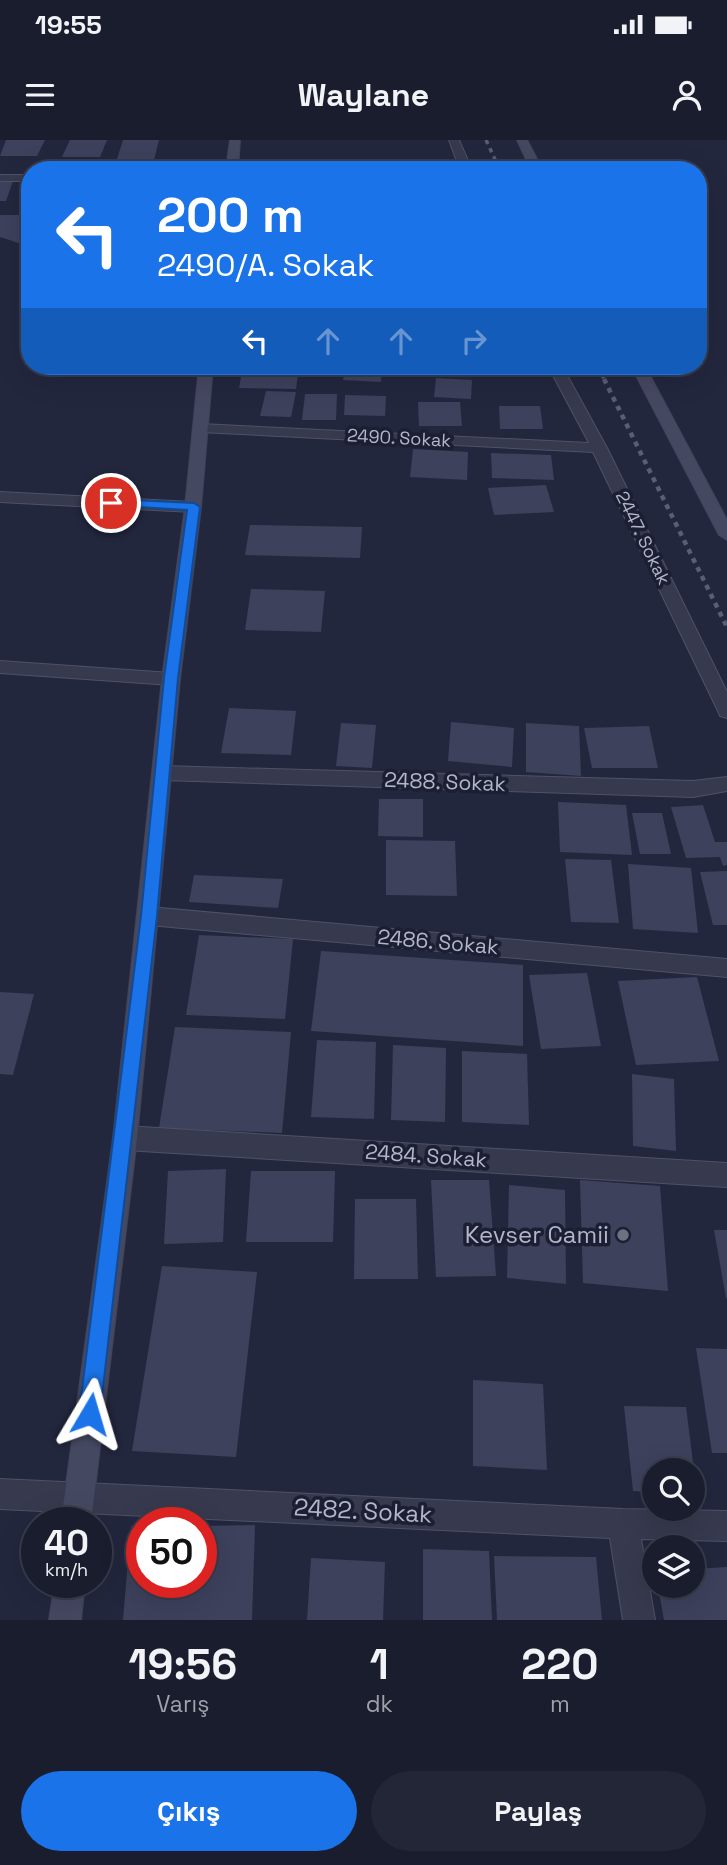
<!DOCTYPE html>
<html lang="tr">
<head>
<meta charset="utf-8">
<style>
  :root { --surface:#1a1d2e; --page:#232636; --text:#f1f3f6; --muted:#9fa2aa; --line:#383b4a; --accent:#1a73e8 }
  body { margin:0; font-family:"Space Grotesk",sans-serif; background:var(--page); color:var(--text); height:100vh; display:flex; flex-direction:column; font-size:26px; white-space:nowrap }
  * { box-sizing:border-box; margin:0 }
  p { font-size:23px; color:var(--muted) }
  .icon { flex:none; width:38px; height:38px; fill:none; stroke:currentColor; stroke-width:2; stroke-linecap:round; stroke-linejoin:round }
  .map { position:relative; height:1480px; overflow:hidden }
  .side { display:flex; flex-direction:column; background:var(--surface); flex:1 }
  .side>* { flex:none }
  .banner { position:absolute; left:21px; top:21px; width:686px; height:214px; border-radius:28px; box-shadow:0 7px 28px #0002,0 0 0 2px var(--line); background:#1a73e8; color:#fff; overflow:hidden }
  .fabs { position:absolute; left:642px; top:1318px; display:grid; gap:14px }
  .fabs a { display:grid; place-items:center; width:63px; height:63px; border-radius:50%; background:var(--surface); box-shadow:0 7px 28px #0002,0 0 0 2px var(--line); font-size:35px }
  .speed { position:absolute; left:21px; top:1367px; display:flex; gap:14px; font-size:35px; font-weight:700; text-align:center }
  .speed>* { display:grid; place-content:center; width:91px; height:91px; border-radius:50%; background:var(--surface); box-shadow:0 7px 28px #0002,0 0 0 2px var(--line); line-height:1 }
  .speed small { font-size:18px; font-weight:400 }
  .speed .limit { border:10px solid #d22; background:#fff; color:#111 }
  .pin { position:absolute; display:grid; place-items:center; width:60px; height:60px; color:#fff; margin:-30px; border:4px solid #fff; border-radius:50%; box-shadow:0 2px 7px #0007 }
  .me { position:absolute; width:77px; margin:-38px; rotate:7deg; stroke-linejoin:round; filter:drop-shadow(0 0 5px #0008) }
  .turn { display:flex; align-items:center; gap:24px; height:147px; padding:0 21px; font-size:32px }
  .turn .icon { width:91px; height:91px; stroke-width:2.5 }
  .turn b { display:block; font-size:49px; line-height:60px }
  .lanes { display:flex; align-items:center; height:66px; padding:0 21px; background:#0003; justify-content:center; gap:35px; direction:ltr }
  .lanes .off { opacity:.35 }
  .eta { display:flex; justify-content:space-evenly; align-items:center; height:119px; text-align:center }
  .eta b { font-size:42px; font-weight:600; line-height:49px }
  .button { display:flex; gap:14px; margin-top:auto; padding:14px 21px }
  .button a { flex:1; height:80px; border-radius:42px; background:var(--accent); color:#fff; font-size:28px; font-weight:600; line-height:80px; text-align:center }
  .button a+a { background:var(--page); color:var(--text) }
  .status { display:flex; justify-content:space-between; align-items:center; height:49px; padding:0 35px; background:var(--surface); direction:ltr }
  .status svg { height:19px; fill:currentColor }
  header { display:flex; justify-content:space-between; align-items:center; height:91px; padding:0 21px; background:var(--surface); font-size:32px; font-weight:600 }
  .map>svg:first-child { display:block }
  .building { fill:#3d415c }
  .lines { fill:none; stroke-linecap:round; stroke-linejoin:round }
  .lane-casing { stroke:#4f5266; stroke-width:2 }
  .street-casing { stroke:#4f5266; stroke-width:2 }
  .secondary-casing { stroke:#404357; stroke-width:2 }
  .lane { fill:#373a4e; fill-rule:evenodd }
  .street { fill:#373a4e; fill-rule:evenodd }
  .secondary { fill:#454861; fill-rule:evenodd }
  .rail-far1 { stroke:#595d75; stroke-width:3.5; stroke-dasharray:4.5 4.5; stroke-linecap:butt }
  .rail { stroke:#595d75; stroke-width:4.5; stroke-dasharray:5 5; stroke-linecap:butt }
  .route { fill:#1a73e8; stroke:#114b97; stroke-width:2 }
  .worship-dot { fill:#6b7280; stroke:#1c1f33; stroke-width:2.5 }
  .labels { text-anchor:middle; stroke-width:7; stroke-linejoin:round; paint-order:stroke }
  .far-street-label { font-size:18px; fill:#b3b5c9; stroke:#1c1f33 }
  .street-label { font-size:21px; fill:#b3b5c9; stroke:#1c1f33 }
  .near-poi-label { font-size:24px; fill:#b3b5c9; stroke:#1c1f33; text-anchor:end }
  .near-street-label { font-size:24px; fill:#b3b5c9; stroke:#1c1f33 }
</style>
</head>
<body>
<div class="status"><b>19:55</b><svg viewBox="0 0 49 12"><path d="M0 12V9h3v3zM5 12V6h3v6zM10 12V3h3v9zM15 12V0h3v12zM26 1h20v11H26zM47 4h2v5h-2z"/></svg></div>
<header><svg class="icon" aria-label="menu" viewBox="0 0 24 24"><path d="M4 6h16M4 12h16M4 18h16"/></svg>Waylane<svg class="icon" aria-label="person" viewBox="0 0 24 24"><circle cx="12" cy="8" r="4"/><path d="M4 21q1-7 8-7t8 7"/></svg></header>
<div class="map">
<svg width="727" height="1480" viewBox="0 0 727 1480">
  <rect width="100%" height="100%" fill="#23273e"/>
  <g class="building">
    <polygon points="6,0 45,0 37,16 0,16"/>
    <polygon points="70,0 107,0 100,17 62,17"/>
    <polygon points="123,0 159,0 154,20 117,19"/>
    <polygon points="0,41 13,41 6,61 0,61"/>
    <polygon points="0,75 24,75 20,82 30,83 25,105 0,97"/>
    <polygon points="243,226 299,227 296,249 239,248"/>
    <polygon points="345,226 382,226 381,242 343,240"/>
    <polygon points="417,226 477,226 477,237 416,235"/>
    <polygon points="436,238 472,240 471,259 434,257"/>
    <polygon points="266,251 296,252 291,277 260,276"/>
    <polygon points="305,254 337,254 336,280 302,280"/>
    <polygon points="345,255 386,256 385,276 344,275"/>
    <polygon points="418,262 460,262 462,286 419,286"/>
    <polygon points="499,266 540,266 543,289 500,289"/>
    <polygon points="413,309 468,312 467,340 410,337"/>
    <polygon points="491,313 551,315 554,340 492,338"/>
    <polygon points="546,345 554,372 494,375 488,348"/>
    <polygon points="250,385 362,387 360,418 245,415"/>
    <polygon points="251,449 325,451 321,492 245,490"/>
    <polygon points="229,568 296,571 291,615 221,613"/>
    <polygon points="451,582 514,588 512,627 448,621"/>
    <polygon points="341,583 376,585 372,628 336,626"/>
    <polygon points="526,583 579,586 581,636 526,632"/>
    <polygon points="649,586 658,628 592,628 584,588"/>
    <polygon points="379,659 423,659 423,697 378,696"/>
    <polygon points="558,662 626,665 632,715 560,712"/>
    <polygon points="703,665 715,702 727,702 727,725 723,726 720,717 686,718 671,667"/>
    <polygon points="632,673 662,673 671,714 640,714"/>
    <polygon points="386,700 455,701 457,756 386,755"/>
    <polygon points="565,719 611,720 619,783 571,782"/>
    <polygon points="628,724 691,728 698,793 633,789"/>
    <polygon points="727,731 727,785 713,785 700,732"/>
    <polygon points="194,735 283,739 278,768 189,762"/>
    <polygon points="199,795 293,799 285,879 186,875"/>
    <polygon points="321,811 523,825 523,906 311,891"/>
    <polygon points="587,833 601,906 541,909 529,835"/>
    <polygon points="697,837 719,921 636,925 618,841"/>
    <polygon points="0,852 34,854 13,935 0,934"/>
    <polygon points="175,887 291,892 282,993 159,988"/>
    <polygon points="317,900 376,902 374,979 311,977"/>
    <polygon points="393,905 446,908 445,982 391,980"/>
    <polygon points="462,911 527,914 529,985 462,982"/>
    <polygon points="632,934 674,939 676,1011 633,1006"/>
    <polygon points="226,1029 223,1102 164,1104 168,1031"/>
    <polygon points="251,1031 335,1031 333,1102 246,1102"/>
    <polygon points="431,1040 489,1040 496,1136 436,1137"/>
    <polygon points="580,1040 660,1046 668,1151 583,1143"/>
    <polygon points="509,1045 565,1050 566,1144 507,1138"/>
    <polygon points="355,1059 416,1059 418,1139 354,1139"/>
    <polygon points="714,1090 727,1090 727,1158 726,1158"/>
    <polygon points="162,1126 257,1132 236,1317 132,1311"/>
    <polygon points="696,1208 727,1209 727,1313 712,1313"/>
    <polygon points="473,1240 543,1244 547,1330 473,1326"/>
    <polygon points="624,1266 686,1267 694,1330 654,1330 654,1352 633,1351"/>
    <polygon points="255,1385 252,1480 123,1480 131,1386 142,1386 142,1442 201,1442 201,1386"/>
    <polygon points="423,1409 489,1411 492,1480 423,1480"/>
    <polygon points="494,1416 596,1417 602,1480 497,1480"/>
    <polygon points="311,1418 385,1422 383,1480 307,1480"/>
    <polygon points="727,1427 727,1480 664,1480 658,1446 693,1446 693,1429"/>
  </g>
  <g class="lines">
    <g class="lane-casing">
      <polygon id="lane" points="0,521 171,533 179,539 171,545 0,533"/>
    </g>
    <g class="street-casing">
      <g id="street">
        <polygon points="449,0 459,0 472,30 460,30"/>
        <rect x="0" y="35" width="30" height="6"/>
        <polygon points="548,226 562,226 607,308 727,552 727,578 720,576 718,571 593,312 200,292 193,288 200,284 589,303"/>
        <polygon points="0,352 193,362 201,367 193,372 0,362"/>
        <polygon points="163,626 693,641 727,637 727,651 693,657 163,640 156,638 153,633 156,628"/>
        <polygon points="149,767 727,819 727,837 149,785 141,782 138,776 141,770"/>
        <polygon points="125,986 727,1023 727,1047 125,1010 116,1006 113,998 116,990"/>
        <polygon points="0,1339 623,1369 727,1371 727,1401 641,1399 655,1480 623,1480 610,1398 0,1369"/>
      </g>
    </g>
    <g class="secondary-casing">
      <g id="secondary">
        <polygon points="230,0 240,0 238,30 226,30"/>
        <polygon points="517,0 527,0 543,30 531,30"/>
        <polygon points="199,226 213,226 201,367 180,539 137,998 91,1382 61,1382 113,998 162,539 185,367"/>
        <polygon points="631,226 645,226 727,380 727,400 719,395"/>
        <polygon points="55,1442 85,1442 81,1480 49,1480"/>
      </g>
    </g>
    <use href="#lane" class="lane"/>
    <use href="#street" class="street"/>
    <use href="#secondary" class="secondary"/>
    <g class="rail-far1">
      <polyline points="486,0 500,30"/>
      <polyline points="598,226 605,241"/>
    </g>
    <polyline class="rail" points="604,239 727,487"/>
  </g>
  <polygon class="route" points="111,359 194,363 200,367 178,538 157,776 100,1274 97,1282 90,1285 82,1282 79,1274 141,776 164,538 187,370 106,365 105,363"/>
  <circle class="worship-dot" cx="623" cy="1095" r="7"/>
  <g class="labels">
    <g class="far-street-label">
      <text transform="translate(399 298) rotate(3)" y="6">2490. Sokak</text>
      <text transform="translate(643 398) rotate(64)" y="6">2447. Sokak</text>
    </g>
    <g class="street-label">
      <text transform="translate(445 642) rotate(2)" y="7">2488. Sokak</text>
      <text transform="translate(438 802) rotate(5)" y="7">2486. Sokak</text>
      <text transform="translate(426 1016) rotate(4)" y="7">2484. Sokak</text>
    </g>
    <g class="near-poi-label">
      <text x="609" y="1103">Kevser Camii</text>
    </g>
    <g class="near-street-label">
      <text transform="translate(363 1371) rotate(3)" y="8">2482. Sokak</text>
    </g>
  </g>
</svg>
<div class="fabs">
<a><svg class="icon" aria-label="search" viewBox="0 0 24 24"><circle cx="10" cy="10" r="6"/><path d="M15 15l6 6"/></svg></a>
<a><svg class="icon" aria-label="layers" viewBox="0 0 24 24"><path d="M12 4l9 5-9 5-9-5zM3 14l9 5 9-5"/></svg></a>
</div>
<div class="speed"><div>40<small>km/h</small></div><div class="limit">50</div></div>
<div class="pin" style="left:111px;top:363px;background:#d93025"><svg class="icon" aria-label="arrive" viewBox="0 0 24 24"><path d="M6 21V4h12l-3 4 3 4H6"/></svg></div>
<svg class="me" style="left:90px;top:1274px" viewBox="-20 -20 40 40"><path d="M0-17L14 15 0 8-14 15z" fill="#1a73e8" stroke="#fff" stroke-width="4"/></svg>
<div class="banner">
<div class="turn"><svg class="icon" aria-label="left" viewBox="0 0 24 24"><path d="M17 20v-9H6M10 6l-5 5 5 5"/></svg><div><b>200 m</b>2490/A. Sokak</div></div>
<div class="lanes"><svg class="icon" aria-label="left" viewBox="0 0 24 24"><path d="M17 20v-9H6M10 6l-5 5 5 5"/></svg><svg class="icon off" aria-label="ahead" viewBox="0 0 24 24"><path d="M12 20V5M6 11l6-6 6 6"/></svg><svg class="icon off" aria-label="ahead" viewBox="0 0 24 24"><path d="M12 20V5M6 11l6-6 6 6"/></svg><svg class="icon off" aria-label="right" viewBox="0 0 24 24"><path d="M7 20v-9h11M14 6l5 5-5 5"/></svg></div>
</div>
</div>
<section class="side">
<div class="eta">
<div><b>19:56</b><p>Varış</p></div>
<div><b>1</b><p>dk</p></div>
<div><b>220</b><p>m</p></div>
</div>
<div class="button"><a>Çıkış</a><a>Paylaş</a></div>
</section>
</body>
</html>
